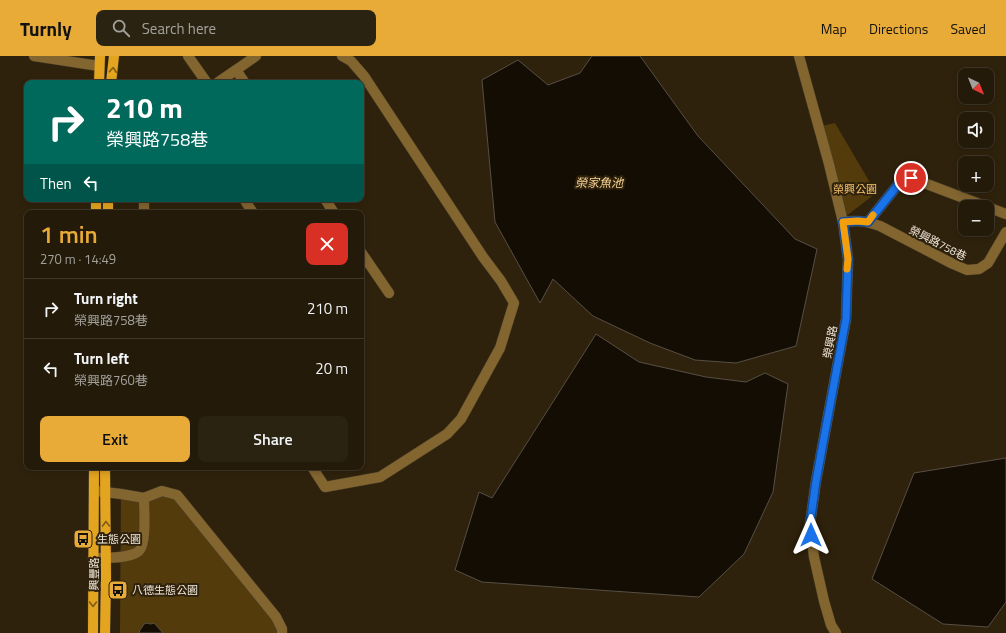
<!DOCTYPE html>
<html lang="en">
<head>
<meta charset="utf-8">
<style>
  :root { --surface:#231a09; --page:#2b2312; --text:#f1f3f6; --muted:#a3a19c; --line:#40382a; --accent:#e8ab37 }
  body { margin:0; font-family:"Titillium Web","Noto Sans TC",sans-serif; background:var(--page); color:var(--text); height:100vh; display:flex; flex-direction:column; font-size:15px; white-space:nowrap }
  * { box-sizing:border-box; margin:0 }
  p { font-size:13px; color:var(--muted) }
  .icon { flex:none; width:22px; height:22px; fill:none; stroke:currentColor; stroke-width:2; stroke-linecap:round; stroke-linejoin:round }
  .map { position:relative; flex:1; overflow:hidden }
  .side { position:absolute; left:24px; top:154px; width:340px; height:260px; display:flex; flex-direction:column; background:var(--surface); border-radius:8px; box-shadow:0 2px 6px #0003,0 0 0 1px var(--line) }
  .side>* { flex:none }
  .hud { position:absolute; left:24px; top:24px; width:340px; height:122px; border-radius:8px; box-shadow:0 2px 6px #0003,0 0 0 1px var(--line); background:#00695c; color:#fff; overflow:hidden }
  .needle { width:26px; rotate:137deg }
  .controls { position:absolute; left:958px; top:12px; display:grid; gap:8px }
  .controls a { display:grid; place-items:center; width:36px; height:36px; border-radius:8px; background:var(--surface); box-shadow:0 2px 6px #0003,0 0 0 1px var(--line); font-size:20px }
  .pin { position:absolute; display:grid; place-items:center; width:34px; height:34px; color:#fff; margin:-17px; border:2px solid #fff; border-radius:50%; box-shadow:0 1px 4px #0007 }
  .me { position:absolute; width:44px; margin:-22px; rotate:0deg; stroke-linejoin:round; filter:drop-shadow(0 0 3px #0008) }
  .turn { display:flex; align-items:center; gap:14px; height:84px; padding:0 16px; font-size:18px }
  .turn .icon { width:52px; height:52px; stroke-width:2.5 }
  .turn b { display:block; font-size:28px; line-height:34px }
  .then { display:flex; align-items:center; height:38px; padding:0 16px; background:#0003; gap:8px; font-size:15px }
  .round { display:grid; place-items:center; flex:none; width:42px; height:42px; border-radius:8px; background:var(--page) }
  .overview { display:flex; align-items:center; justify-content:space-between; height:68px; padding:0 16px }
  h1 { font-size:24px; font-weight:600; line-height:30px; color:var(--accent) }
  .primary-button { display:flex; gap:8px; margin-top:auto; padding:8px 16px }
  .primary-button a { flex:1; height:46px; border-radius:8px; background:var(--accent); color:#111; font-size:16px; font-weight:600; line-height:46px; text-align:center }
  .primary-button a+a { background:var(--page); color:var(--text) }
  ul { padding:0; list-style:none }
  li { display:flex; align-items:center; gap:12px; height:60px; padding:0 16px; border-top:1px solid var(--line) }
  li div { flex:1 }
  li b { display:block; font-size:15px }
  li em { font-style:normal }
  header { display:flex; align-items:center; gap:24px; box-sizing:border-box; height:56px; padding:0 20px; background:var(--accent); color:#111 }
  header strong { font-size:19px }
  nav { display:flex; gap:22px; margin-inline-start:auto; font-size:14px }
  .search { width:280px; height:36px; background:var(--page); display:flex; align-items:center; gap:10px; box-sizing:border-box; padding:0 14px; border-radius:8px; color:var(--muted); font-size:15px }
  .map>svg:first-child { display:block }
  .green { fill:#543b0c }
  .water { fill:#140d04; stroke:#574f45 }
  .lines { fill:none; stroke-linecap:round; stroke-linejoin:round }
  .minor-casing { stroke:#4a3e29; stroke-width:11 }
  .major-casing { stroke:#4a3e29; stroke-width:11 }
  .minor { stroke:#836530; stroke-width:10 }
  .major { stroke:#e3a41f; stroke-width:10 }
  .oneway { stroke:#805c15 }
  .route-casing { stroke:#114b97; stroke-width:10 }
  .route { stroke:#1a73e8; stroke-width:7 }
  .slow { stroke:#f59e0b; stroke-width:7 }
  .labels { text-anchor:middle; stroke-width:4; stroke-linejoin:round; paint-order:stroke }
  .park-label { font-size:11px; fill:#f6c46f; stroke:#2f220c }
  .street-label { font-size:11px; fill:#f2e9dc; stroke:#2f220c }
  .poi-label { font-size:11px; fill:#f2e9dc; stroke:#2f220c; text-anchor:start }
  .water-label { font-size:12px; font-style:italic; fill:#fbd598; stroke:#2f220c }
</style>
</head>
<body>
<header>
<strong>Turnly</strong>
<div class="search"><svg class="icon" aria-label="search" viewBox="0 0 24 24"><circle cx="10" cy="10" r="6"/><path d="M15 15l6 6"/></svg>Search here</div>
<nav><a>Map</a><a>Directions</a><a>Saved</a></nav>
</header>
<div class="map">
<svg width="1006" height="577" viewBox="0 0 1006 577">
  <rect width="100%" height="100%" fill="#2f220c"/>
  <g class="green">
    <polygon points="835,67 876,137 845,161 822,70"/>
    <polygon points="121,438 177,439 276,561 277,577 120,577"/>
  </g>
  <g class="water">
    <polygon points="592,0 640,0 698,80 795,183 817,193 796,290 736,307 695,304 650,287 593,260 553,223 540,247 495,166 482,24 518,4 548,29 580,17"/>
    <polygon points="596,278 639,306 706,321 746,326 765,317 788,328 773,436 744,498 699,541 482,526 455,514 479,436 492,442"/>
    <polygon points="1006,402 1006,546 988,571 943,568 872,523 914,417"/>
    <polygon points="145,567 151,568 154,567 163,577 139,577 140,574"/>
  </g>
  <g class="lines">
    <g class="minor-casing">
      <g id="minor">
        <polyline points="34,0 99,10"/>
        <polyline points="188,0 207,27"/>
        <polyline points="799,0 829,108 843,166 848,203 846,263 816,425 810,468 814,501 824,545 831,569 836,577"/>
        <polyline points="236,14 256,0"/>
        <polyline points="217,27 236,14 245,27"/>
        <polyline points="144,143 144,157"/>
        <polyline points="244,143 253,157"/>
        <polyline points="325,143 334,157"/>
        <path d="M843 166C860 164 865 165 880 170L953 208 967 214 979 213 988 207 1006 176"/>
        <polyline points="868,166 901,125 911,122 1006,158"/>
        <polyline points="361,196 389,237"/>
        <polyline points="312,411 325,431 380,421 447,378 461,363 500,292 514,247 501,225 483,201 364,20 351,5 342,0"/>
        <polyline points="96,435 121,438 144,442 162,435 177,439 276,561 282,573 282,577"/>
        <path d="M93 502C105 502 129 503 139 495 147 487 144 454 144 442"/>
      </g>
    </g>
    <g class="major-casing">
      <g id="major">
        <polyline points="99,27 100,0"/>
        <polyline points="111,27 114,0"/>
        <polyline points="96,157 96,143"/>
        <polyline points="108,157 108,143"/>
        <polyline points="93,577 94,411"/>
        <polyline points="105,577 106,521 105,411"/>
      </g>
    </g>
    <use href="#minor" class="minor"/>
    <use href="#major" class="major"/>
  </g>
  <defs><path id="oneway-chevron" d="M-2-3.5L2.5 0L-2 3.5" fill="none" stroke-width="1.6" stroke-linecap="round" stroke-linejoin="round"/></defs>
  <g class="oneway">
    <use href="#oneway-chevron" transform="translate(113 14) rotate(-85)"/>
    <use href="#oneway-chevron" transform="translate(106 468) rotate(-91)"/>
    <use href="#oneway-chevron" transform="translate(93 548) rotate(90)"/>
  </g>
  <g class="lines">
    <g class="route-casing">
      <polyline id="route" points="811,479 810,468 816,425 846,263 848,203 843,166 858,165 868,166 901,125 911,122"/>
    </g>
    <use href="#route" class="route"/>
    <polyline class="slow" points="847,213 848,203 843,166 858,165 868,166 873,159"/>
  </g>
  <defs>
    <g id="bus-square" transform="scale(1)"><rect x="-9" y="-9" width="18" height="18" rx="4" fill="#e8ab37" stroke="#2f220c"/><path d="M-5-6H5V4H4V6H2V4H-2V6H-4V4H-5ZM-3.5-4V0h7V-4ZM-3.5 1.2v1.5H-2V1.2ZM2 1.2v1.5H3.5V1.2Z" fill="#111"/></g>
  </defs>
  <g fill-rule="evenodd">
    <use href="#bus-square" x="83" y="483"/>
    <use href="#bus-square" x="118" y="534"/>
  </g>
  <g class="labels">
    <g class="park-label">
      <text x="855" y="137">榮興公園</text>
    </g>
    <g class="street-label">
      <text transform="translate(938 187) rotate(27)" y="4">榮興路758巷</text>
      <text transform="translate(830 286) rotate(-79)" y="4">榮興路</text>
      <text transform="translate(94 518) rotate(-90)" y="4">興豐路</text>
    </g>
    <g class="poi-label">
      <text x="97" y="487">生態公園</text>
      <text x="132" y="538">八德生態公園</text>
    </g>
    <g class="water-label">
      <text x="599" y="131">榮家魚池</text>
    </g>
  </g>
</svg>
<div class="controls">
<a><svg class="needle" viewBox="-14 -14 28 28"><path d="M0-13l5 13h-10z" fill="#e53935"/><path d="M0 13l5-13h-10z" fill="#a3a19c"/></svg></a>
<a><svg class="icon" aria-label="sound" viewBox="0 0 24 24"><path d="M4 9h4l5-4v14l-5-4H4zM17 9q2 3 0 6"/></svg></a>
<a>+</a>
<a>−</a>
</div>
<div class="pin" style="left:911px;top:122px;background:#d93025"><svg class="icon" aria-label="arrive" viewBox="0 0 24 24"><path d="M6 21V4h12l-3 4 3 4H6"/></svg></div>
<svg class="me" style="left:811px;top:479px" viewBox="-20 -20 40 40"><path d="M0-17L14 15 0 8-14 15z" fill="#1a73e8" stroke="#fff" stroke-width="4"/></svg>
<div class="hud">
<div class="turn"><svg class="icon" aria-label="right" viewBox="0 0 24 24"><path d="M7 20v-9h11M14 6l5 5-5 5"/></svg><div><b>210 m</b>榮興路758巷</div></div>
<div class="then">Then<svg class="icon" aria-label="left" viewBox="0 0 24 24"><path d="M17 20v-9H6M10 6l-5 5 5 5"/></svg></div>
</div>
<section class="side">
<div class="overview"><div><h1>1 min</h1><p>270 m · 14:49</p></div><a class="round" style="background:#d93025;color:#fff"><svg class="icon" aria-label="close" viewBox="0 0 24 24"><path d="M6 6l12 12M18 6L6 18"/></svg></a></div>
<ul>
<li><svg class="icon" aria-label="right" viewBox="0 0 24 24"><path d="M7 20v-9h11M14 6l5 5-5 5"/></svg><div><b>Turn right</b><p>榮興路758巷</p></div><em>210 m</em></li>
<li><svg class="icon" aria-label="left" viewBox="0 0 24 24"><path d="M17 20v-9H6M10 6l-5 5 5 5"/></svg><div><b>Turn left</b><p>榮興路760巷</p></div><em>20 m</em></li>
</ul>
<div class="primary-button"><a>Exit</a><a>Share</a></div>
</section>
</div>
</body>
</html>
